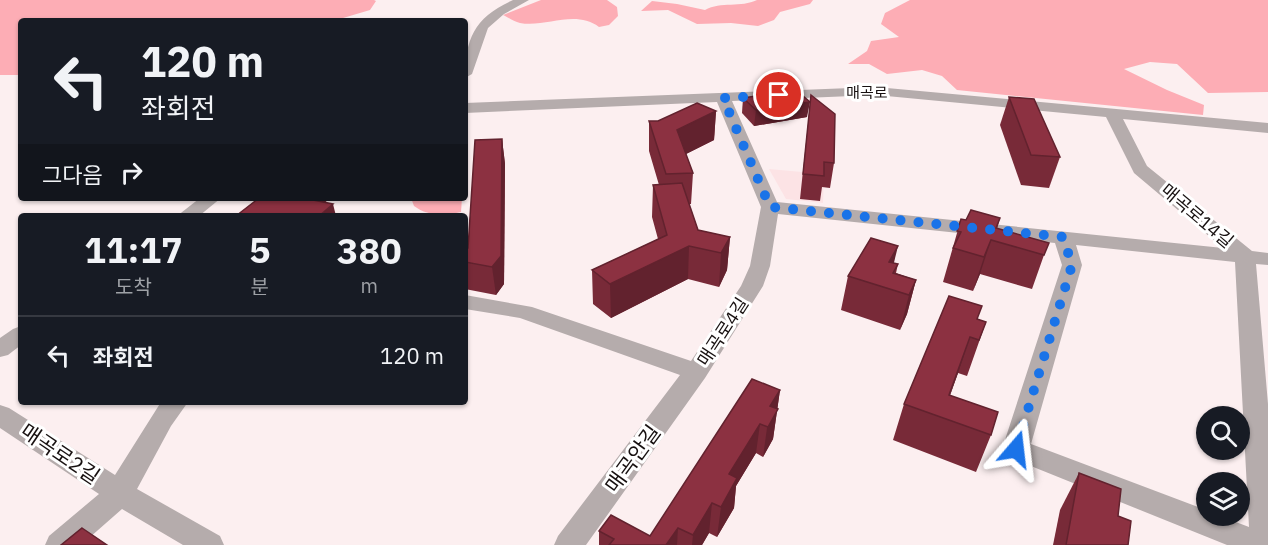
<!DOCTYPE html>
<html lang="ko">
<head>
<meta charset="utf-8">
<style>
  :root { --surface:#171b24; --page:#242831; --text:#f1f3f6; --muted:#9ea1a6; --line:#363941 }
  body { margin:0; font-family:"IBM Plex Sans","Noto Sans KR",sans-serif; background:var(--page); color:var(--text); height:100vh; display:flex; flex-direction:column; font-size:22px; white-space:nowrap }
  * { box-sizing:border-box; margin:0 }
  p { font-size:20px; color:var(--muted) }
  .icon { flex:none; width:33px; height:33px; fill:none; stroke:currentColor; stroke-width:2; stroke-linecap:round; stroke-linejoin:round }
  .map { position:relative; flex:1; overflow:hidden }
  .panel { position:absolute; left:18px; top:213px; width:450px; height:192px; display:flex; flex-direction:column; background:var(--surface); border-radius:6px; box-shadow:0 2px 4px #0004 }
  .panel>* { flex:none }
  .hud { position:absolute; left:18px; top:18px; width:450px; height:183px; border-radius:6px; box-shadow:0 2px 4px #0004; background:#171b24; color:var(--text); overflow:hidden }
  .controls { position:absolute; left:1196px; top:406px; display:grid; gap:12px }
  .controls a { display:grid; place-items:center; width:54px; height:54px; border-radius:50%; background:var(--surface); box-shadow:0 2px 4px #0004; font-size:30px }
  .pin { position:absolute; display:grid; place-items:center; width:51px; height:51px; color:#fff; margin:-26px; border:3px solid #fff; border-radius:50%; box-shadow:0 2px 6px #0007 }
  .me { position:absolute; width:66px; margin:-33px; rotate:17deg; stroke-linejoin:round; filter:drop-shadow(0 0 4px #0008) }
  .turn { display:flex; align-items:center; gap:21px; height:126px; padding:0 24px; font-size:27px }
  .turn .icon { width:78px; height:78px; stroke-width:2.5 }
  .turn b { display:block; font-size:42px; line-height:51px }
  .then { display:flex; align-items:center; height:57px; padding:0 24px; background:#0003; gap:12px; font-size:22px }
  .eta { display:flex; justify-content:space-evenly; align-items:center; height:102px; text-align:center }
  .eta b { font-size:36px; font-weight:700; line-height:42px }
  ul { padding:0; list-style:none }
  li { display:flex; align-items:center; gap:18px; height:78px; padding:0 24px; border-top:2px solid var(--line) }
  li div { flex:1 }
  li b { display:block; font-size:22px }
  li em { font-style:normal }
  .map>svg:first-child { display:block }
  .built { fill:#fce3e5 }
  .green { fill:#fdadb5 }
  .lines { fill:none; stroke-linecap:round; stroke-linejoin:round }
  .minor { fill:#b5acac; fill-rule:evenodd }
  .wall { fill:#782a38 }
  .shaded-wall { fill:#62222e }
  .building { fill:#8c3141; stroke:#62222e; stroke-width:1.5 }
  .route { stroke:#1a73e8; stroke-width:10; stroke-dasharray:0 18 }
  .labels { text-anchor:middle; stroke-width:6; stroke-linejoin:round; paint-order:stroke }
  .far-street-label { font-size:15px; fill:#171010; stroke:#fff }
  .street-label { font-size:18px; fill:#171010; stroke:#fff }
  .near-street-label { font-size:21px; fill:#171010; stroke:#fff }
</style>
</head>
<body>
<div class="map">
<svg width="1268" height="545" viewBox="0 0 1268 545">
  <rect width="100%" height="100%" fill="#fceff0"/>
  <polygon class="built" points="769,169 824,174 823,203 786,199"/>
  <g class="green">
    <polygon points="0,0 374,0 376,1 370,10 333,21 21,21 21,75 0,75"/>
    <path d="M541 0H607L617 7 618 16 609 25 599 27C575 9 545 28 520 23 514 22 508 17 503 15Z"/>
    <path d="M757 0H813L810 4 780 12 774 20 758 26 731 23 697 24 668 10 641 11 652 1 677 4 705 10C721 1 741 8 757 0Z"/>
    <polygon points="910,0 1268,0 1268,92 1208,93 1177,64 1150,62 1124,69 1167,90 1204,105 1203,115 957,90 942,76 922,70 887,74 869,64 848,64 867,51 871,41 899,37 881,24 885,13"/>
    <path d="M411 198H462L461 212C445 216 427 216 414 206Z"/>
  </g>
  <g class="lines">
    <g class="minor">
      <path d="M513 0H529L504 14 488 28 472 74 465 78C465 38 475 17 513 0Z"/>
      <path d="M876 87 1268 123V133L1123 119 1147 166 1252 251 1268 253V265L1256 264 1268 404V545H1227L1006 456 1002 449 1062 265 1055 243 778 214 770 266 763 286 705 378 586 545H554L558 536 680 375 520 318 465 309V295L532 307 691 361 741 286 750 266 761 207 717 102 465 113V103ZM876 95 1106 117 1134 173 1223 248 777 202 732 101ZM1076 245 1235 262 1249 527 1220 516H1206V510L1031 444 1082 265Z"/>
      <polygon points="200,198 221,198 199,216 177,216"/>
      <polygon points="21,326 21,345 8,355 0,357 0,338 13,329"/>
      <polygon points="161,402 188,402 171,426 137,489 220,536 224,545 183,545 122,509 81,545 45,545 49,536 99,494 0,428 0,405 9,408 115,475"/>
    </g>
  </g>
  <g class="wall">
    <polygon points="811,95 834,163 830,188 822,187 820,201 800,199"/>
    <polygon points="1009,97 1060,157 1049,188 1021,185 1000,125"/>
    <polygon points="743,98 807,117 754,126 742,113"/>
    <polygon points="716,111 714,140 686,154 693,173 691,204 689,204 698,230 730,237 727,270 719,287 688,279 611,318 593,304 592,270 658,239 652,217 653,185 659,185 649,151 649,121 658,121"/>
    <polygon points="502,139 505,164 504,284 496,295 465,289 465,248 468,248"/>
    <polygon points="1000,218 997,229 1044,255 1032,289 980,274 973,291 943,282 961,219 966,220"/>
    <polygon points="894,263 898,264 896,273 916,280 907,314 900,330 841,310 848,276"/>
    <polygon points="977,319 986,322 967,376 958,373 950,395 991,435 976,472 893,440 904,404"/>
    <polygon points="780,390 773,439 763,457 756,453 736,486 734,508 717,537 709,533 702,545 599,545 599,531 650,536"/>
    <polygon points="1079,473 1118,516 1128,545 1053,545 1060,510"/>
  </g>
  <g class="shaded-wall">
    <polygon points="810,102 807,117 754,126 756,110"/>
    <polygon points="716,111 714,140 676,159 677,130"/>
    <polygon points="502,139 505,164 504,284 496,295 492,267"/>
    <polygon points="293,198 330,198 310,216"/>
    <polygon points="333,204 336,216 319,216"/>
    <polygon points="730,237 727,270 719,287 721,253"/>
    <polygon points="991,240 980,274 973,291 984,257"/>
    <polygon points="689,246 688,279 611,318 610,284"/>
    <polygon points="898,246 890,279 889,262"/>
    <polygon points="916,280 907,314 900,330 909,295"/>
    <polygon points="970,337 958,373 942,418 942,417"/>
    <polygon points="780,390 773,439 763,457 770,406"/>
    <polygon points="760,424 756,453 736,486 734,508 717,537 721,507 729,474"/>
    <polygon points="712,503 709,533 702,545 692,545 693,535"/>
    <polygon points="678,528 677,545 666,545"/>
  </g>
  <g class="building">
    <polygon points="796,90 810,102 756,110 743,98"/>
    <polygon points="811,95 835,114 834,163 824,162 824,176 803,174"/>
    <polygon points="1009,97 1034,99 1060,157 1031,155"/>
    <polygon points="697,103 716,111 677,130 693,173 666,174 649,121 658,121"/>
    <polygon points="502,139 501,256 492,267 465,262 465,248 468,248 475,140"/>
    <polygon points="682,183 698,230 730,237 721,253 689,246 610,284 592,270 667,235 653,185"/>
    <polygon points="259,198 303,198 333,204 319,216 236,216"/>
    <polygon points="971,210 1000,218 996,228 1049,243 1044,255 991,240 984,257 953,248 961,232 957,231 961,219 966,220"/>
    <polygon points="871,238 898,246 889,262 898,264 893,273 916,280 909,295 848,276"/>
    <polygon points="949,296 982,306 977,319 986,322 979,340 970,337 949,395 998,412 991,435 904,404"/>
    <polygon points="752,379 780,390 770,406 778,409 768,427 760,424 729,474 737,478 721,507 712,503 693,535 678,528 666,545 609,545 614,539 599,531 611,515 650,536"/>
    <polygon points="1079,473 1121,489 1118,516 1131,521 1128,545 1066,545"/>
    <polygon points="82,528 107,545 61,545"/>
  </g>
  <g class="lines">
    <polyline class="route" points="779,95 723,98 770,207 1063,237 1072,265 1016,449"/>
  </g>
  <g class="labels">
    <g class="far-street-label">
      <text x="867" y="98">매곡로</text>
    </g>
    <g class="street-label">
      <text transform="translate(1197 216) rotate(40)" y="6">매곡로14길</text>
      <text transform="translate(723 332) rotate(-57)" y="6">매곡로4길</text>
    </g>
    <g class="near-street-label">
      <text transform="translate(60 454) rotate(34)" y="7">매곡로2길</text>
      <text transform="translate(633 459) rotate(-54)" y="7">매곡안길</text>
    </g>
  </g>
</svg>
<div class="controls">
<a><svg class="icon" aria-label="search" viewBox="0 0 24 24"><circle cx="10" cy="10" r="6"/><path d="M15 15l6 6"/></svg></a>
<a><svg class="icon" aria-label="layers" viewBox="0 0 24 24"><path d="M12 4l9 5-9 5-9-5zM3 14l9 5 9-5"/></svg></a>
</div>
<div class="pin" style="left:779px;top:95px;background:#d93025"><svg class="icon" aria-label="arrive" viewBox="0 0 24 24"><path d="M6 21V4h12l-3 4 3 4H6"/></svg></div>
<svg class="me" style="left:1016px;top:449px" viewBox="-20 -20 40 40"><path d="M0-17L14 15 0 8-14 15z" fill="#1a73e8" stroke="#fff" stroke-width="4"/></svg>
<div class="hud">
<div class="turn"><svg class="icon" aria-label="left" viewBox="0 0 24 24"><path d="M17 20v-9H6M10 6l-5 5 5 5"/></svg><div><b>120 m</b>좌회전</div></div>
<div class="then">그다음<svg class="icon" aria-label="right" viewBox="0 0 24 24"><path d="M7 20v-9h11M14 6l5 5-5 5"/></svg></div>
</div>
<section class="panel">
<div class="eta">
<div><b>11:17</b><p>도착</p></div>
<div><b>5</b><p>분</p></div>
<div><b>380</b><p>m</p></div>
</div>
<ul>
<li><svg class="icon" aria-label="left" viewBox="0 0 24 24"><path d="M17 20v-9H6M10 6l-5 5 5 5"/></svg><div><b>좌회전</b></div><em>120 m</em></li>
</ul>
</section>
</div>
</body>
</html>
